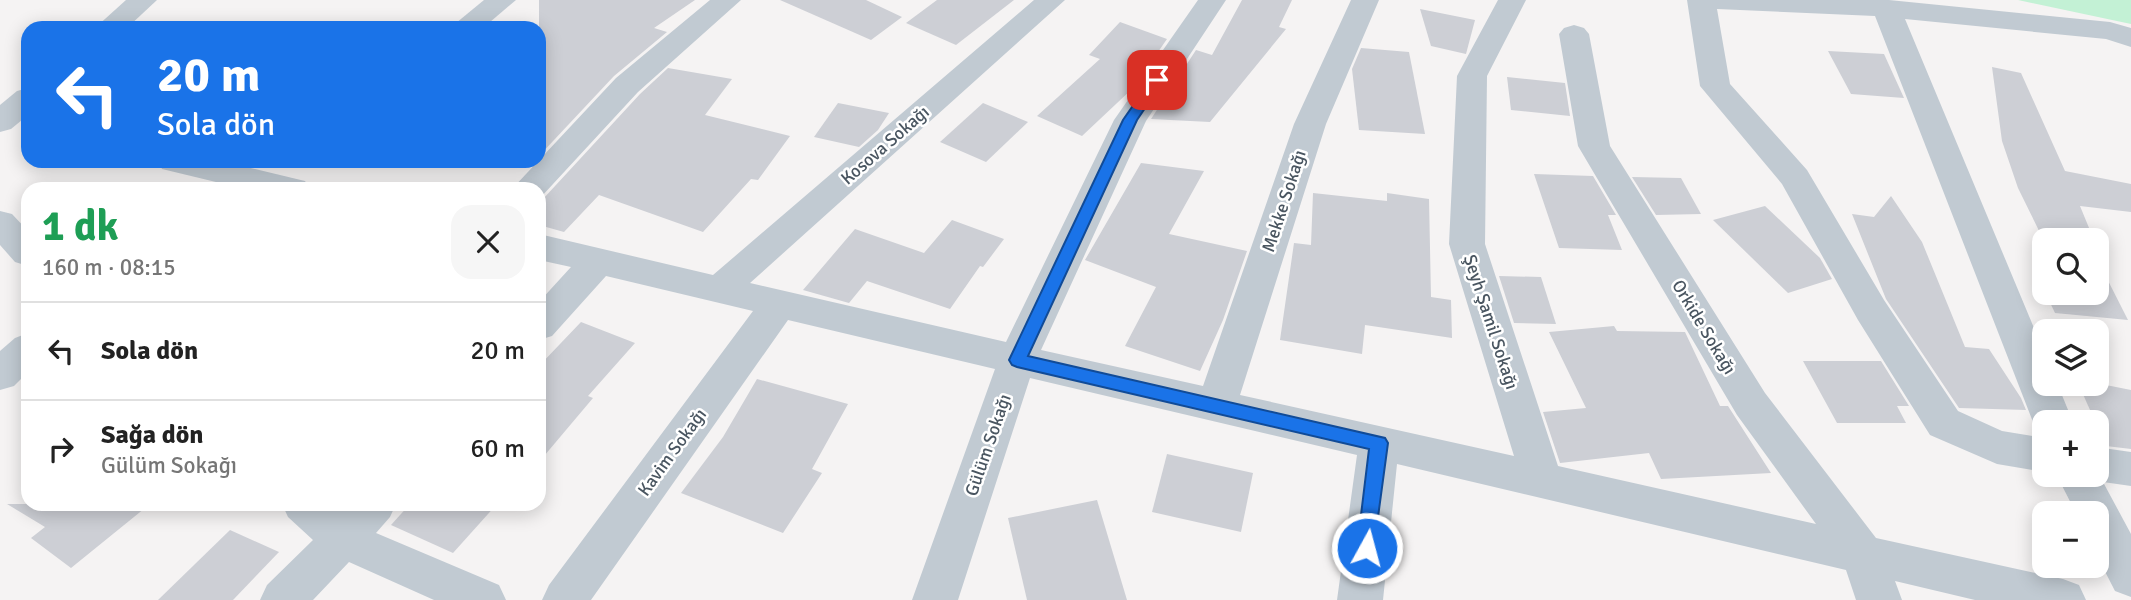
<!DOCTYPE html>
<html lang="tr">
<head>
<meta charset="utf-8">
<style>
  :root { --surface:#fff; --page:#f6f6f6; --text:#222; --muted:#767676; --line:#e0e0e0 }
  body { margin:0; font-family:Signika,sans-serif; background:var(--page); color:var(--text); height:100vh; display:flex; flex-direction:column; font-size:26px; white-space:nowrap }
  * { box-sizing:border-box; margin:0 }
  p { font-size:23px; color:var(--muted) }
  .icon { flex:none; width:38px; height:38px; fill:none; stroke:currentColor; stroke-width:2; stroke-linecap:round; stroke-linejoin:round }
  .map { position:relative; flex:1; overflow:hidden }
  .drawer { position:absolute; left:21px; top:182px; width:525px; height:329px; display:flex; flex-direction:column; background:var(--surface); border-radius:21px; box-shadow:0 4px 18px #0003 }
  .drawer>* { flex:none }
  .top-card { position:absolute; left:21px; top:21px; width:525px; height:147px; border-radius:21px; box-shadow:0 4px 18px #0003; background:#1a73e8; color:#fff; overflow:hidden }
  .buttons { position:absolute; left:2032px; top:228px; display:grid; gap:14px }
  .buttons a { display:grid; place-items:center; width:77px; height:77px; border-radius:14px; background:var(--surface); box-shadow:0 4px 18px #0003; font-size:35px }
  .pin { position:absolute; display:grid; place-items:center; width:60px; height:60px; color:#fff; margin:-30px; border-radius:14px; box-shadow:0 4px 10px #0006 }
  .me { position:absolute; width:77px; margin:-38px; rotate:7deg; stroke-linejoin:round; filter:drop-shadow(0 0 5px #0008) }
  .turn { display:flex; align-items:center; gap:24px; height:147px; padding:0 21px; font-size:32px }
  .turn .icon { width:91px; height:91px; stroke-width:2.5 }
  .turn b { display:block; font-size:49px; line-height:60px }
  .round { display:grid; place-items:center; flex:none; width:74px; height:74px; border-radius:21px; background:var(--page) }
  .headline { display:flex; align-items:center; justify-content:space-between; height:119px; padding:0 21px }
  h1 { font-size:42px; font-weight:700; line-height:52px; color:#1e9e55 }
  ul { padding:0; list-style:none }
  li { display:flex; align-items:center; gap:21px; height:98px; padding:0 21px; border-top:2px solid var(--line) }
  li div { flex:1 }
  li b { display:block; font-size:26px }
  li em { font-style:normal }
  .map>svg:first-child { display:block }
  .green { fill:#c3f1d5 }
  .building { fill:#cdcfd5 }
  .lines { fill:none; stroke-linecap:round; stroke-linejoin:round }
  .minor { fill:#c1cad2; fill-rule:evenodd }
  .route { fill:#1a73e8; stroke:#114b97; stroke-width:2 }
  .labels { text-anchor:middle; stroke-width:5; stroke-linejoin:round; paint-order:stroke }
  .street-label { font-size:18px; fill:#4a5661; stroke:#fff }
</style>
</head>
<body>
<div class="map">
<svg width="2131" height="600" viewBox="0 0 2131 600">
  <rect width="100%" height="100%" fill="#f5f3f3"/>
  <polygon class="green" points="2018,0 2131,0 2131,24"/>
  <g class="building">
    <polygon points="539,0 695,0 654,28 667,32 614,76 539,156"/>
    <polygon points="780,0 866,0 902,17 871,40"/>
    <polygon points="937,0 1014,0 956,45 906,23"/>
    <polygon points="1242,0 1292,0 1279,27 1286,29 1210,122 1151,119 1196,50 1212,55"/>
    <polygon points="1420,9 1475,20 1466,54 1431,46"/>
    <polygon points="1120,22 1167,39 1133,88 1082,136 1037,116 1100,59 1089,55"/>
    <polygon points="1361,48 1409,52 1425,134 1359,130 1352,69"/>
    <polygon points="1828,51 1884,54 1904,98 1851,94"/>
    <polygon points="1992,67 2021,73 2065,171 2131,184 2131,212 2080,206 2094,240 2044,241 2018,188 2002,141"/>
    <polygon points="668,68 732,79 705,115 790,136 758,180 751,179 703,232 599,195 564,232 539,225 539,198 543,199 640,94"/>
    <polygon points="1507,77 1565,83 1570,116 1511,110"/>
    <polygon points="838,103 889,113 878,130 859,147 814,137"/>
    <polygon points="983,103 1028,122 986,162 940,142"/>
    <polygon points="1141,163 1204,171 1169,234 1247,251 1223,320 1200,371 1125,346 1156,287 1085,260"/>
    <polygon points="1534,174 1593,176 1616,215 1608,215 1622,250 1559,248"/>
    <polygon points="1632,177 1681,178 1701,214 1656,215"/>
    <polygon points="1313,193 1387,201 1387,193 1429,199 1431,297 1451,300 1452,338 1365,325 1362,354 1280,340 1294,243 1311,245"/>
    <polygon points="1891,196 1922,242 1965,347 1989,349 2021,398 2026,410 1959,408 1886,299 1852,214 1874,217"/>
    <polygon points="1765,206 1820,258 1832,279 1788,293 1713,220"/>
    <polygon points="952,220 1004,239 983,267 980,266 950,309 867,281 849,303 803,290 855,229 924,253"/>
    <polygon points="2096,257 2128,320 2055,313 2045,292 2096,292"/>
    <polygon points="1499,276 1541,277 1556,324 1514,323"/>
    <polygon points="581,322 635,343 588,396 593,398 539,462 539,366"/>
    <polygon points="1614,326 1617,331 1685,332 1720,406 1728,406 1771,473 1661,479 1649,453 1560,463 1543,412 1586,408 1549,332"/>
    <polygon points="1803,361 1881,361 1909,406 1897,406 1906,423 1837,423"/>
    <polygon points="757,379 848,404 812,469 822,473 783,533 681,493 723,437"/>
    <polygon points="2078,383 2096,383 2131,390 2131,449 2106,446"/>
    <polygon points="1167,454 1253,473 1241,532 1152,512"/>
    <polygon points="1097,500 1127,600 1027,600 1008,518"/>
    <polygon points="7,504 150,504 71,568 31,538 45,527"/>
    <polygon points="410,504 497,504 453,553 391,525"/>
    <polygon points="230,530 279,552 233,600 158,600"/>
  </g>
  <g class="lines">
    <g class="minor">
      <polygon points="126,0 157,0 127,28 95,28"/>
      <polygon points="484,0 516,0 483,28 450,28"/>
      <polygon points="710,0 741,0 638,92 541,197 539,189 512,189 616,78"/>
      <polygon points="1034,0 1065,0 750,283 1006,342 1114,120 1198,0 1226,0 1146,121 1041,350 1203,386 1294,124 1351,0 1379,0 1326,124 1240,395 1514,456 1449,244 1457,76 1498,0 1526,0 1487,76 1485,244 1558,466 1816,524 1737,415 1578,146 1559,34 1564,28 1574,25 1584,28 1589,34 1610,146 1765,393 1876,538 2063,579 2079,585 2086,600 1975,600 1895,581 1902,600 1856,600 1846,570 1397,464 1383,600 1337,600 1357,455 1030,378 958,600 912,600 995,369 788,320 591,600 542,600 549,585 753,311 606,276 552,336 539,340 539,302 571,267 539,260 539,234 713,275"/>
      <polygon points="1687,0 1889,0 2110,22 2131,28 2131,47 2106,39 1905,19 2044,352 2044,383 2057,383 2073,422 2044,422 2044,435 2039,434 2033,422 1875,16 1717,9 1730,84 1807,170 1884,300 1958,411 2002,431 2044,438 2044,472 1997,464 1930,435 1858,320 1782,184 1700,86"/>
      <polygon points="28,88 28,115 11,129 0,132 0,105 17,91"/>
      <polygon points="158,161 221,161 305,181 310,189 245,189 162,169"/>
      <polygon points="0,211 12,214 28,231 28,266 15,262 0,245"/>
      <polygon points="28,333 28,372 14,386 0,390 0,351 15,338"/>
      <polygon points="2096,447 2131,452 2131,486 2103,482 2131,534 2131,597 2115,591 2096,554 2096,513 2076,513 2056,474 2096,474"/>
      <polygon points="282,504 333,504 341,511 348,504 396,504 390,517 376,533 499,585 506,600 434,600 349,562 313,600 260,600 267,585 313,540 288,517"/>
    </g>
  </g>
  <polygon class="route" points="1157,76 1164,80 1137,120 1028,356 1385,438 1388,443 1373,554 1367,556 1360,554 1357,548 1369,449 1017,367 1012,365 1009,360 1123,120 1153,77"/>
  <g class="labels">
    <g class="street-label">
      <text transform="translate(885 145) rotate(-41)" y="6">Kosova Sokağı</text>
      <text transform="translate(1284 201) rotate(-72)" y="6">Mekke Sokağı</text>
      <text transform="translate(1491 322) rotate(72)" y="6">Şeyh Şamil Sokağı</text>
      <text transform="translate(1704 327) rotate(59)" y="6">Orkide Sokağı</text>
      <text transform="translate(988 445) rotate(-71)" y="6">Gülüm Sokağı</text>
      <text transform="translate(672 452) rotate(-54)" y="6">Kavim Sokağı</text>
    </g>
  </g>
</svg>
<div class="buttons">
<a><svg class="icon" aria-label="search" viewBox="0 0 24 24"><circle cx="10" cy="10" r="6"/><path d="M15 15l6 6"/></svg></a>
<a><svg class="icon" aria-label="layers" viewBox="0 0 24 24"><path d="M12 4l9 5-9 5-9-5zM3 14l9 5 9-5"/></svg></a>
<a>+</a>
<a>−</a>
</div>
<div class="pin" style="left:1157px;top:80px;background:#d93025"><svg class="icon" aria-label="arrive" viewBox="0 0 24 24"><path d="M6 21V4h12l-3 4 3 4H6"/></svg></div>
<svg class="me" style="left:1367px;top:548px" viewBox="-20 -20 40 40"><circle r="17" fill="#1a73e8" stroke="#fff" stroke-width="3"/><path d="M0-11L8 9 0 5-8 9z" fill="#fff"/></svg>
<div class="top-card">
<div class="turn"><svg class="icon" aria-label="left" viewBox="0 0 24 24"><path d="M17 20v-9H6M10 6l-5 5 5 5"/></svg><div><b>20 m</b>Sola dön</div></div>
</div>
<section class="drawer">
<div class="headline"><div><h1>1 dk</h1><p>160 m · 08:15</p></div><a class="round"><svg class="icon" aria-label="close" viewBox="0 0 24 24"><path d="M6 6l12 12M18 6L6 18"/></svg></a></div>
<ul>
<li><svg class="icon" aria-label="left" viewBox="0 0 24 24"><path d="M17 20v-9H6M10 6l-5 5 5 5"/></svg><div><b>Sola dön</b></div><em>20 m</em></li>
<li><svg class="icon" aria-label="right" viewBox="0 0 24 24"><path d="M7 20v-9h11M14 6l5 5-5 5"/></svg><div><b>Sağa dön</b><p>Gülüm Sokağı</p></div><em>60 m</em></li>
</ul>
</section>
</div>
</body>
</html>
